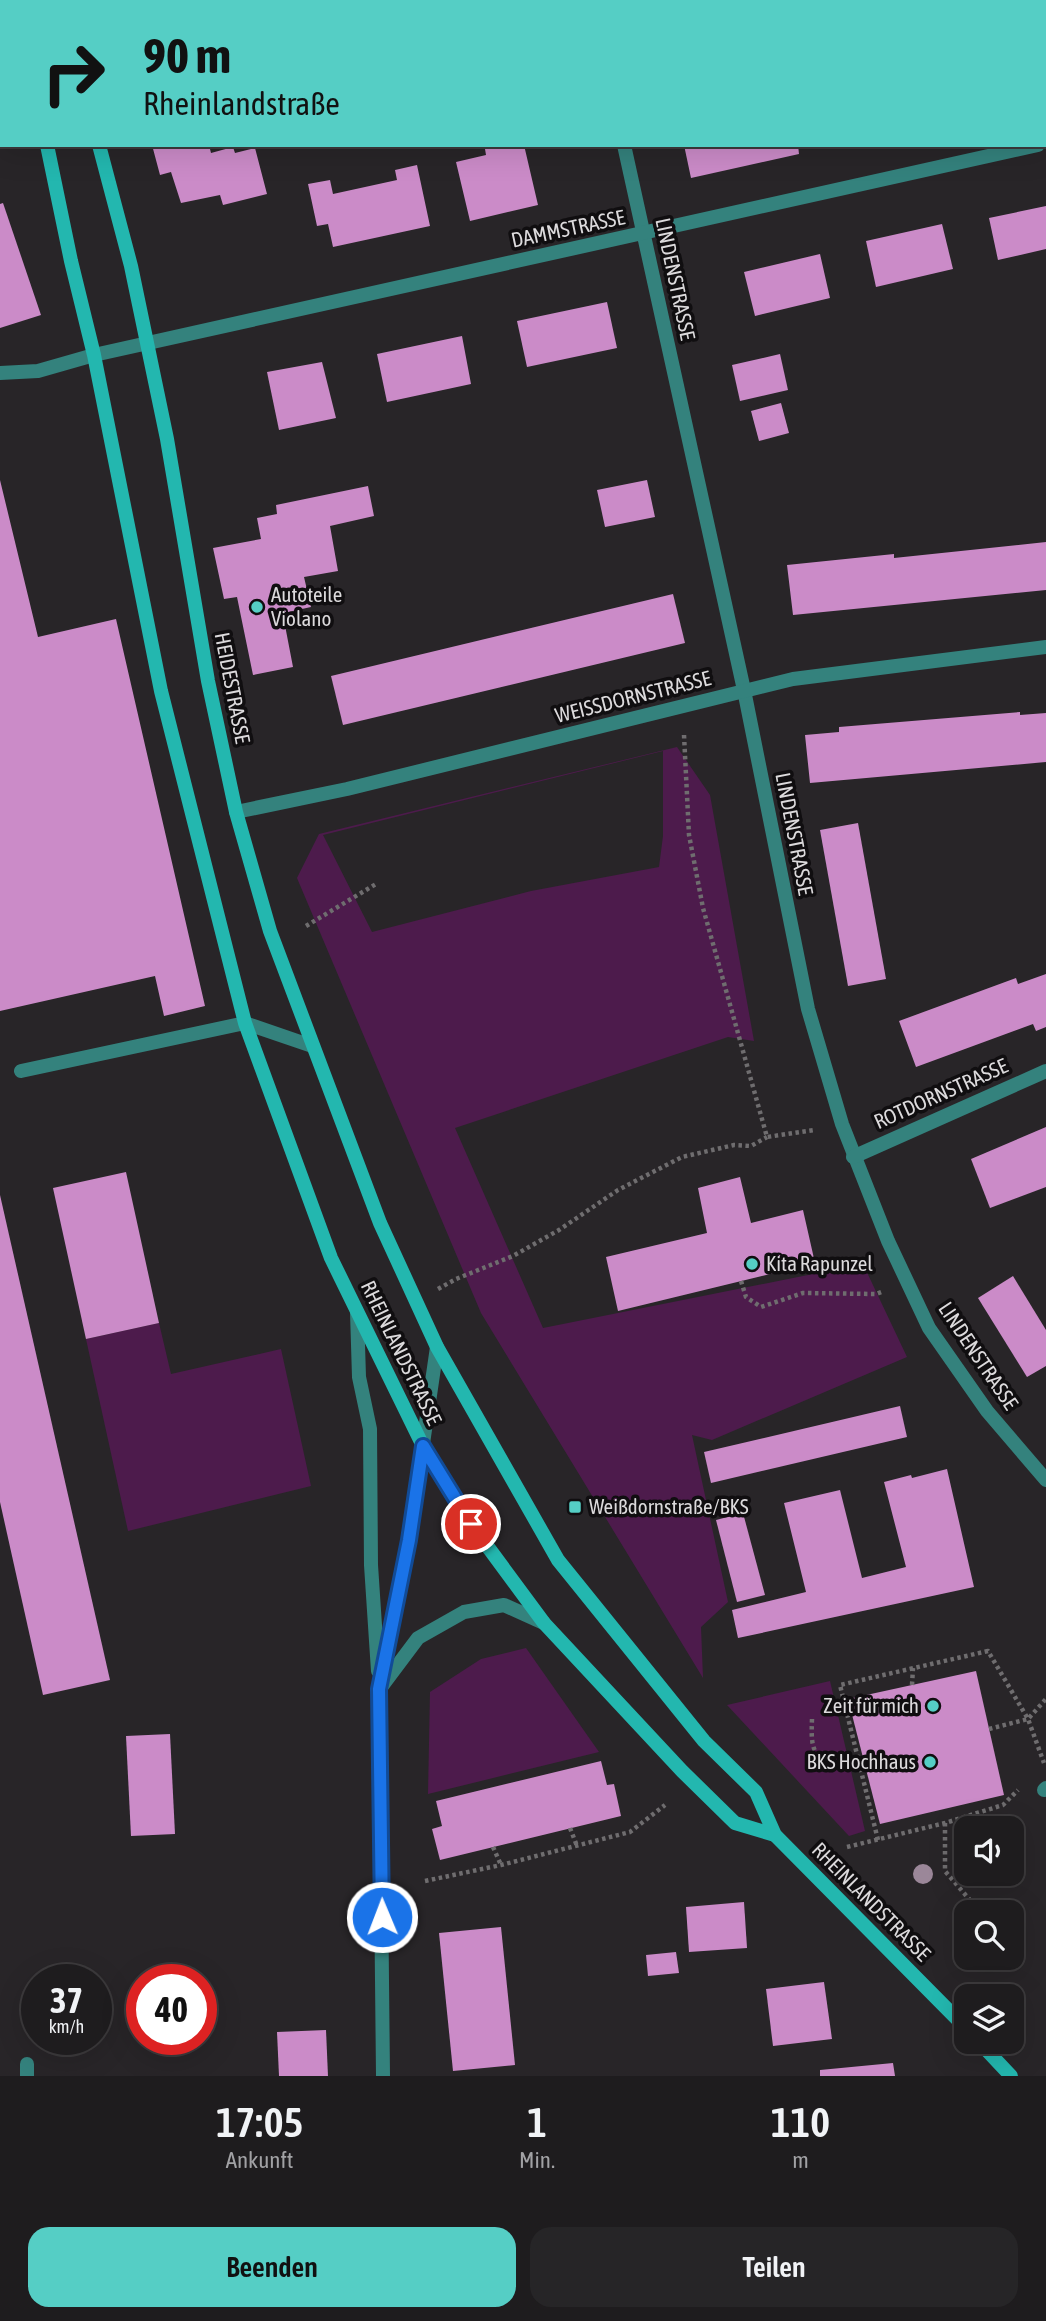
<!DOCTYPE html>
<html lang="de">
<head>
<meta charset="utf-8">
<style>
  :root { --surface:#1e1c1e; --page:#262527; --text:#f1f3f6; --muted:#a1a1a4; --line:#3c3a3c; --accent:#55cec5 }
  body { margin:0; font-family:"Asap Condensed",sans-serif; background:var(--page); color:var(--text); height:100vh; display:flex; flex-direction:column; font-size:26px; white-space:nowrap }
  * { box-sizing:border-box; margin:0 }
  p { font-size:23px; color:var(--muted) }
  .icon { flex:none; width:38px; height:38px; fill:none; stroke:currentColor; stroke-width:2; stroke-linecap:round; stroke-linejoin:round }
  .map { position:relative; height:2076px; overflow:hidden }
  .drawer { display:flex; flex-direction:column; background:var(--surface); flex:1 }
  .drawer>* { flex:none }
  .hud { position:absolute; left:0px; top:0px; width:1046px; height:147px; box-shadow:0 7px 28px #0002,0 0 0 2px var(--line); background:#55cec5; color:#111; overflow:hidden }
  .controls { position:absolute; left:954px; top:1816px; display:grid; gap:14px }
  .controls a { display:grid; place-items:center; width:70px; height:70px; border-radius:14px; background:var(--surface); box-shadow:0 7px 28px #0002,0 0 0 2px var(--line); font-size:35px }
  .speed { position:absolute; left:21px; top:1964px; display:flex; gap:14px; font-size:35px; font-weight:700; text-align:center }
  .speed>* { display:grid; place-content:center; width:91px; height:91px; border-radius:50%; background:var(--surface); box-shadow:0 7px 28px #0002,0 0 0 2px var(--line); line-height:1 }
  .speed small { font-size:18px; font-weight:400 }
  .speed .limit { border:10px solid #d22; background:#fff; color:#111 }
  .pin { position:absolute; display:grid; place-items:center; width:60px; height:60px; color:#fff; margin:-30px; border:4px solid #fff; border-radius:50%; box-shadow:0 2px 7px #0007 }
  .me { position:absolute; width:77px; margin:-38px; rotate:359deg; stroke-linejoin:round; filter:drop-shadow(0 0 5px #0008) }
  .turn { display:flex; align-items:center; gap:24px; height:147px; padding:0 28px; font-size:32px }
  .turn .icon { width:91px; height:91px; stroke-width:2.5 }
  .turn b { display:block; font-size:49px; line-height:60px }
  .eta { display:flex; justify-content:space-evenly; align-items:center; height:119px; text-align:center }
  .eta b { font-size:42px; font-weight:600; line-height:49px }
  .button { display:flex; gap:14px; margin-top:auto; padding:14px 28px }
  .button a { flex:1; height:80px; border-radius:21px; background:var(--accent); color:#111; font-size:28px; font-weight:600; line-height:80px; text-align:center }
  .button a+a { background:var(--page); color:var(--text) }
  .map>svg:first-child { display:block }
  .green { fill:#4d1b4c; fill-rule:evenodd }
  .building { fill:#cb8bc8 }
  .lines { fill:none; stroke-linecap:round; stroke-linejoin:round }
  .path { stroke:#6f6d6f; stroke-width:4.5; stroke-dasharray:3.5 3.5; stroke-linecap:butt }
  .service { stroke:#34827d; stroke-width:14 }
  .minor { stroke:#34827d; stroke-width:14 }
  .tertiary { stroke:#34827d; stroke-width:14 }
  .secondary { stroke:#23b7af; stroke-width:14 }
  .tree { fill:#9b8799 }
  .route-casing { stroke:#114b97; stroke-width:18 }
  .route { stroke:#1a73e8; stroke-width:12 }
  .poi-dot { fill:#55cec5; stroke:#100e10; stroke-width:2.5 }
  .labels { text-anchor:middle; stroke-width:7; stroke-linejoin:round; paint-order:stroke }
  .street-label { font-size:21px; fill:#dcdadc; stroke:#100e10 }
  .poi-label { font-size:21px; fill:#dcdadc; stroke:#100e10; text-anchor:start }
</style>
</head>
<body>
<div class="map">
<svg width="1046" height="2076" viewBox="0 0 1046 2076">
  <rect width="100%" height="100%" fill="#282528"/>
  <g class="green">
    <path d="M677 747 710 795 754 1041 728 1037 455 1128 543 1328 863 1264 907 1357 712 1440 692 1435 728 1602 701 1627 703 1678 481 1313 297 878 319 834ZM663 751V836L659 867 531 891 372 932 323 835Z"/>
    <polygon points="159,1323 171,1374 281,1349 311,1486 128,1531 86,1339"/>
    <polygon points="526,1648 599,1752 428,1794 430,1692 481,1659"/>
    <polygon points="830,1681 865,1831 849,1836 727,1705"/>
  </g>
  <g class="building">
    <polygon points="152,145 209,145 211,153 233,147 235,153 255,148 267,194 223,205 220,195 181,203 171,172 160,175"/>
    <polygon points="501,145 524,145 538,205 470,221 456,162 486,155 485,149"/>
    <polygon points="684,145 798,145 799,154 691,178"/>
    <polygon points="417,165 430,226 333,247 328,224 317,226 308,184 330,180 333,194 397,180 395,170"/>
    <polygon points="3,203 41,315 0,328 0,204"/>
    <polygon points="1046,206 1046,249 998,260 989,218"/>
    <polygon points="942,224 953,269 876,287 866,241"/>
    <polygon points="820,254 830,298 755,316 744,272"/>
    <polygon points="607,302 617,348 527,367 517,321"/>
    <polygon points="462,336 471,384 387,402 377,354"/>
    <polygon points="780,354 788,390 740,401 732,365"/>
    <polygon points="322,362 336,418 279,430 267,372"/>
    <polygon points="781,403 789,433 759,441 751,411"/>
    <polygon points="0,480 38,637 116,619 205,1006 164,1016 155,976 0,1011"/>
    <polygon points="647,480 655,517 605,527 597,490"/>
    <polygon points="368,486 374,516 330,526 338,571 304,577 311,607 279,614 279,616 283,615 293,667 253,675 237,597 224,599 213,548 261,539 257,518 277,514 276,505"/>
    <polygon points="1046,542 1046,590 793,615 787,565 894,554 894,558"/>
    <polygon points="673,594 685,643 343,725 331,676"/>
    <polygon points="1020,712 1020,715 1046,713 1046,762 810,783 805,735 839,732 839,727"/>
    <polygon points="858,823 886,979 848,986 820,830"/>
    <polygon points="1046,974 1046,1027 1036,1031 1033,1024 916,1067 899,1021 1016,978 1018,984"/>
    <polygon points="1046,1127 1046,1187 990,1208 971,1159"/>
    <polygon points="126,1172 159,1323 86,1339 53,1188"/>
    <polygon points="740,1177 751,1223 803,1210 815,1263 618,1311 606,1257 707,1233 698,1188"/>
    <polygon points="0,1195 110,1680 43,1695 0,1502"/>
    <polygon points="1013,1276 1046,1330 1046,1366 1027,1377 978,1298"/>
    <polygon points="900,1406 907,1437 711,1483 704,1452"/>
    <polygon points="947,1469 974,1587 738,1638 732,1610 806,1592 784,1503 840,1490 862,1578 906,1567 884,1482 911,1475 912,1478"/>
    <polygon points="743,1513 765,1595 737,1602 716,1520"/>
    <polygon points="976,1671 1004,1795 880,1824 848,1699"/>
    <polygon points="170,1734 175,1834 131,1836 126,1736"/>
    <polygon points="601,1761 607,1785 614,1784 621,1816 440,1860 432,1829 442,1826 436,1801"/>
    <polygon points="744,1902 747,1948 689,1952 686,1907"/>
    <polygon points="501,1927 515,2065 453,2071 439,1933"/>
    <polygon points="676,1952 679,1973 648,1976 646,1955"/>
    <polygon points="824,1982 832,2039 773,2046 766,1989"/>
    <polygon points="326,2030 328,2076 279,2076 277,2032"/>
    <polygon points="893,2063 895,2076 820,2076 820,2070"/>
  </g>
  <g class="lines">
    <g class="path">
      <polyline points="684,735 689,835 703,908 767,1137 814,1130"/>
      <polyline points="306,926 376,884"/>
      <polyline points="741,1281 746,1297 761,1307 803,1293 876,1294 884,1291"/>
      <polyline points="438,1289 456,1279 513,1256 559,1230 618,1190 682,1157 734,1145 751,1146 767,1137"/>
      <polyline points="912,1685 913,1668"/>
      <path d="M812 1719C811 1746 811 1758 838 1767 847 1769 852 1770 860 1768"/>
      <polyline points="989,1729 1028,1719 1046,1699"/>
      <polyline points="945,1823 945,1871 981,1913"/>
      <polyline points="570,1828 577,1846"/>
      <polyline points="878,1840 840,1685 988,1651 1028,1719 1044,1763"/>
      <polyline points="493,1847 501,1865"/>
      <polyline points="847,1847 945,1823 1003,1805 1018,1790"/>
      <polyline points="425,1881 501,1865 630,1832 665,1805"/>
    </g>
    <g class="service">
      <polyline points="21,1071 245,1023 312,1046"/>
      <polyline points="27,2064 27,2076"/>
    </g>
    <g class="minor">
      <polyline points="592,0 592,2"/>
      <polyline points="624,145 744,690 808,1009 842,1124 888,1241 929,1328 987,1411 1046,1480"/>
      <polyline points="0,373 38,371 94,355 1038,145"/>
      <polyline points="236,812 347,789 793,679 1046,647"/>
      <polyline points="853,1157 1046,1071"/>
      <polyline points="1044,1790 1046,1788"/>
    </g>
    <g class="tertiary">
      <polyline points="357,1312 359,1377 370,1429 371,1565 378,1671"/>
      <polyline points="382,1686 418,1638 464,1612 504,1605 544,1623"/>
      <polyline points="383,2076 379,1690 409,1540 437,1347"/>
    </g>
    <g class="secondary">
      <polyline points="12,0 13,2"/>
      <polyline points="58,0 58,2"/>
      <polyline points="47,145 71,261 94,355 161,691 245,1023 331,1258 423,1446 471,1524 544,1623 682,1771 735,1823 775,1835"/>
      <polyline points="99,145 131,266 167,439 208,681 236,812 270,931 380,1223 437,1347 558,1560 704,1741 756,1792 775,1835 966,2028"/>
      <polyline points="979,2042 1011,2076"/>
    </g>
  </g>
  <circle class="tree" cx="923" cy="1874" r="10"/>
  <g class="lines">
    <g class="route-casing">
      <polyline id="route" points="382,1917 379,1689 409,1540 423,1446 471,1524"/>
    </g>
    <use href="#route" class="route"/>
  </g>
  <g class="poi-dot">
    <circle cx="257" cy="607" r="7"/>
    <circle cx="752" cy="1264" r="7"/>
    <rect x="568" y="1500" width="14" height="14" rx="3.5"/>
    <circle cx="933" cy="1706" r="7"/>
    <circle cx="930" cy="1762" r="7"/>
  </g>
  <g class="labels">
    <g class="street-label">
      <text transform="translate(568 229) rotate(-12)" y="7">DAMMSTRASSE</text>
      <text transform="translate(675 279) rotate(78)" y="7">LINDENSTRASSE</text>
      <text transform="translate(232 688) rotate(79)" y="7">HEIDESTRASSE</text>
      <text transform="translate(633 697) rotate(-14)" y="7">WEISSDORNSTRASSE</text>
      <text transform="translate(794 834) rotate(79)" y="7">LINDENSTRASSE</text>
      <text transform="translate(941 1094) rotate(-24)" y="7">ROTDORNSTRASSE</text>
      <text transform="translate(401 1353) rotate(64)" y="7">RHEINLANDSTRASSE</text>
      <text transform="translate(978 1356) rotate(56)" y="7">LINDENSTRASSE</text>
      <text transform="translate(871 1902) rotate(45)" y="7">RHEINLANDSTRASSE</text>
    </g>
    <g class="poi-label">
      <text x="271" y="602">Autoteile<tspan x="271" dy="24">Violano</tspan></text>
      <text x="766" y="1271">Kita Rapunzel</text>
      <text x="589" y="1514">Weißdornstraße/BKS</text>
      <text x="919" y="1713" text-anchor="end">Zeit für mich</text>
      <text x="916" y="1769" text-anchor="end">BKS Hochhaus</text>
    </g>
  </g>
</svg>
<div class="controls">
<a><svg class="icon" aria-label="sound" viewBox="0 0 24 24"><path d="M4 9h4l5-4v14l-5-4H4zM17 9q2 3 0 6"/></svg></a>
<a><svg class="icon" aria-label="search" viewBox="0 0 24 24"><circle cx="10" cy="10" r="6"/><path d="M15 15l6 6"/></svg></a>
<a><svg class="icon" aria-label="layers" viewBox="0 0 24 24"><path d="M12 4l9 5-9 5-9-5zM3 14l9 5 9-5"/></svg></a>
</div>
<div class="speed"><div>37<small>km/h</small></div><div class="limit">40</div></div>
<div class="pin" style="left:471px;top:1524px;background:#d93025"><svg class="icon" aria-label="arrive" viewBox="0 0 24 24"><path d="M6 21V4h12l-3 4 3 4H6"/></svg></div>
<svg class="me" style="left:382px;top:1917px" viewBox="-20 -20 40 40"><circle r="17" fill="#1a73e8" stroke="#fff" stroke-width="3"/><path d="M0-11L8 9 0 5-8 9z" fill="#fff"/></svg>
<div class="hud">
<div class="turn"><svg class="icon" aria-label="right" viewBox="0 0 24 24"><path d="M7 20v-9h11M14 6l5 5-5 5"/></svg><div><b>90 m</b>Rheinlandstraße</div></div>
</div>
</div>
<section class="drawer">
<div class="eta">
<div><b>17:05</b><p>Ankunft</p></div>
<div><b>1</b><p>Min.</p></div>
<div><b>110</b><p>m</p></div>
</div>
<div class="button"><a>Beenden</a><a>Teilen</a></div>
</section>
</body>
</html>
